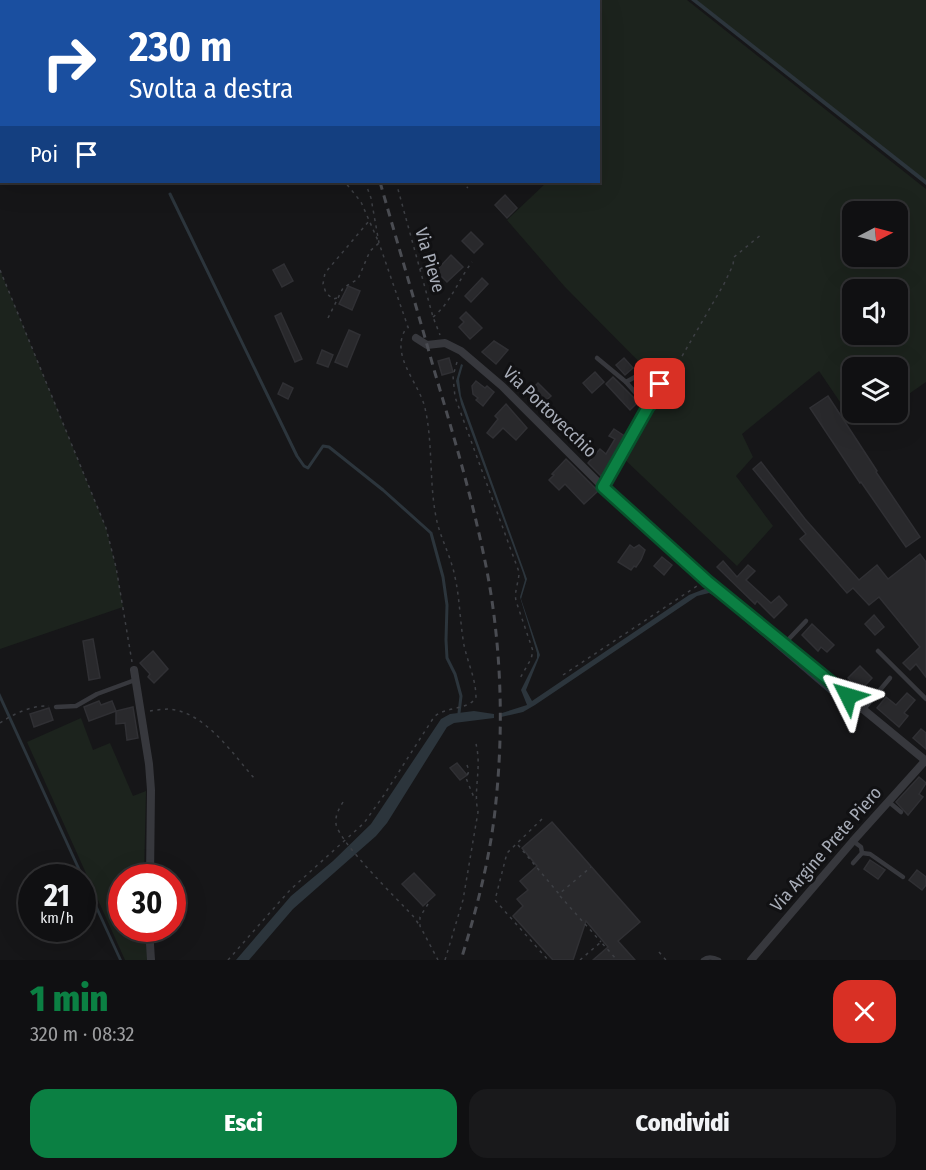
<!DOCTYPE html>
<html lang="it">
<head>
<meta charset="utf-8">
<style>
  :root { --surface:#101012; --page:#19191b; --text:#f1f3f6; --muted:#9c9d9f; --line:#303032; --accent:#0b8043 }
  body { margin:0; font-family:"Fira Sans Condensed",sans-serif; background:var(--page); color:var(--text); height:100vh; display:flex; flex-direction:column; font-size:22px; white-space:nowrap }
  * { box-sizing:border-box; margin:0 }
  p { font-size:20px; color:var(--muted) }
  .icon { flex:none; width:33px; height:33px; fill:none; stroke:currentColor; stroke-width:2; stroke-linecap:round; stroke-linejoin:round }
  .map { position:relative; height:960px; overflow:hidden }
  .side { display:flex; flex-direction:column; background:var(--surface); flex:1 }
  .side>* { flex:none }
  .hud { position:absolute; left:0px; top:0px; width:600px; height:183px; box-shadow:0 6px 24px #0002,0 0 0 2px var(--line); background:#1a4fa0; color:#fff; overflow:hidden }
  .needle { width:39px; rotate:84deg }
  .fabs { position:absolute; left:842px; top:201px; display:grid; gap:12px }
  .fabs a { display:grid; place-items:center; width:66px; height:66px; border-radius:12px; background:var(--surface); box-shadow:0 6px 24px #0002,0 0 0 2px var(--line); font-size:30px }
  .speed { position:absolute; left:18px; top:864px; display:flex; gap:12px; font-size:30px; font-weight:700; text-align:center }
  .speed>* { display:grid; place-content:center; width:78px; height:78px; border-radius:50%; background:var(--surface); box-shadow:0 6px 24px #0002,0 0 0 2px var(--line); line-height:1 }
  .speed small { font-size:15px; font-weight:400 }
  .speed .limit { border:9px solid #d22; background:#fff; color:#111 }
  .pin { position:absolute; display:grid; place-items:center; width:51px; height:51px; color:#fff; margin:-26px; border-radius:12px; box-shadow:0 3px 9px #0006 }
  .me { position:absolute; width:66px; margin:-33px; rotate:310deg; stroke-linejoin:round; filter:drop-shadow(0 0 4px #0008) }
  .turn { display:flex; align-items:center; gap:21px; height:126px; padding:0 30px; font-size:27px }
  .turn .icon { width:78px; height:78px; stroke-width:2.5 }
  .turn b { display:block; font-size:42px; line-height:51px }
  .then { display:flex; align-items:center; height:57px; padding:0 30px; background:#0003; gap:12px; font-size:22px }
  .round { display:grid; place-items:center; flex:none; width:63px; height:63px; border-radius:18px; background:var(--page) }
  .overview { display:flex; align-items:center; justify-content:space-between; height:102px; padding:0 30px }
  h1 { font-size:36px; font-weight:800; line-height:45px; color:var(--accent) }
  .button { display:flex; gap:12px; margin-top:auto; padding:12px 30px }
  .button a { flex:1; height:69px; border-radius:18px; background:var(--accent); color:#fff; font-size:24px; font-weight:800; line-height:69px; text-align:center }
  .button a+a { background:var(--page); color:var(--text) }
  .map>svg:first-child { display:block }
  .green { fill:#1c231d; fill-rule:evenodd }
  .water { fill:#2c353c }
  .lines { fill:none; stroke-linecap:round; stroke-linejoin:round }
  .stream { stroke:#2c353c; stroke-width:3 }
  .building { fill:#29292c; stroke:#303034; stroke-width:1.5 }
  .path { stroke:#3d3f44; stroke-width:1.5; stroke-dasharray:3 4.5; stroke-linecap:butt }
  .lane { stroke:#37383d; stroke-width:4.5 }
  .street { stroke:#37383d; stroke-width:8 }
  .rail { stroke:#4a4c52; stroke-width:3; stroke-dasharray:8 6; stroke-linecap:butt }
  .route-casing { stroke:#07532c; stroke-width:15 }
  .route { stroke:#0b8043; stroke-width:10 }
  .labels { text-anchor:middle; stroke-width:6; stroke-linejoin:round; paint-order:stroke }
  .street-label { font-size:18px; fill:#a8adb8; stroke:#111113 }
</style>
</head>
<body>
<div class="map">
<svg width="926" height="960" viewBox="0 0 926 960">
  <rect width="100%" height="100%" fill="#161618"/>
  <g class="green">
    <polygon points="345,0 526,0 524,2"/>
    <path d="M553 0H687L926 189V382L903 398 897 394V368H852V396L840 402 819 371 742 434 753 457 736 476 773 526 737 566 622 457 648 409 665 388 565 287 507 220 547 182H598V2L551 1ZM852 212H897V256H852ZM852 290H897V334H852Z"/>
    <polygon points="694,0 926,0 926,181"/>
    <polygon points="0,270 106,528 116,568 123,607 0,649"/>
    <polygon points="81,718 93,750 110,743 133,796 146,791 144,877 122,878 122,928 145,929 148,960 125,960 27,742"/>
  </g>
  <g class="water">
    <polygon points="691,0 697,0 926,180 926,185"/>
    <polygon points="461,364 463,365 459,379 461,396 527,579 521,599 540,655 526,690 532,701 689,595 707,588 719,593 852,708 850,711 718,598 709,593 697,596 535,705 523,712 501,717 502,713 527,705 521,690 537,658 537,653 520,597 525,580 523,573 461,404 456,381"/>
    <polygon points="0,693 122,960 119,960 0,700"/>
    <polygon points="474,711 494,714 494,718 454,723 447,727 387,823 376,836 293,909 249,960 236,960 291,896 333,861 371,824 441,719 450,714"/>
  </g>
  <g class="lines">
    <g class="stream">
      <polyline points="542,2 544,0"/>
      <polyline points="170,194 297,456 304,466 308,468 323,446 329,447 383,490 431,533 443,577 447,605 446,640 447,658 455,674 461,696 459,713"/>
    </g>
  </g>
  <g class="building">
    <polygon points="505,195 517,208 507,218 495,205"/>
    <polygon points="471,232 483,244 474,253 462,241"/>
    <polygon points="451,255 463,267 447,282 436,271"/>
    <polygon points="284,264 293,281 282,287 273,270"/>
    <polygon points="482,278 488,284 471,302 465,296"/>
    <polygon points="348,286 360,291 352,310 339,304"/>
    <polygon points="466,312 482,328 470,339 459,327 464,322 460,318"/>
    <polygon points="281,313 302,359 295,362 275,316"/>
    <polygon points="349,330 360,335 347,367 335,362"/>
    <polygon points="494,341 508,350 496,364 482,352"/>
    <polygon points="322,350 333,355 328,367 317,363"/>
    <polygon points="449,358 453,372 442,375 438,361"/>
    <polygon points="624,358 633,368 625,375 616,365"/>
    <polygon points="595,372 604,382 592,393 583,383"/>
    <polygon points="613,377 638,402 630,410 606,384"/>
    <polygon points="476,381 485,388 487,386 494,392 483,406 476,400 478,398 473,394 472,386"/>
    <polygon points="646,382 656,392 648,400 638,389"/>
    <polygon points="283,383 293,388 288,399 278,394"/>
    <polygon points="538,383 551,396 541,405 528,393"/>
    <polygon points="828,396 877,471 876,472 920,537 906,547 861,482 860,483 810,408"/>
    <polygon points="506,404 527,428 516,440 503,428 493,438 487,433 498,419 495,416"/>
    <polygon points="614,429 626,437 611,463 601,476 588,463 600,449 606,454 615,439 609,436"/>
    <polygon points="566,459 598,491 584,504 565,484 559,490 549,480 554,475 552,474"/>
    <polygon points="761,462 805,519 859,580 877,565 888,579 920,554 926,562 926,677 916,664 910,670 903,663 920,647 879,597 869,605 853,588 847,593 800,539 806,534 753,469"/>
    <polygon points="630,545 634,548 639,545 645,550 641,560 636,567 634,566 631,570 618,562"/>
    <polygon points="662,557 672,565 664,575 654,566"/>
    <polygon points="723,561 737,577 748,565 755,571 746,580 771,603 779,596 787,605 774,618 757,601 755,604 717,567"/>
    <polygon points="874,615 884,627 875,635 865,624"/>
    <polygon points="812,624 834,645 827,652 821,647 818,651 802,635"/>
    <polygon points="93,639 100,678 89,680 83,641"/>
    <polygon points="153,651 168,669 154,683 148,677 150,674 140,663"/>
    <polygon points="860,666 872,678 861,690 848,678"/>
    <polygon points="907,693 915,700 904,713 908,716 899,727 877,708 886,697 896,705"/>
    <polygon points="99,701 101,705 112,701 116,711 89,721 84,707"/>
    <polygon points="133,707 138,738 127,740 125,723 116,724 116,711"/>
    <polygon points="49,708 53,720 34,727 30,714"/>
    <polygon points="921,729 926,733 926,749 913,738"/>
    <polygon points="457,763 467,775 460,780 450,768"/>
    <polygon points="919,777 926,783 919,794 923,797 908,815 896,802"/>
    <polygon points="552,822 640,922 618,941 635,960 593,960 608,947 586,921 573,960 553,960 513,916 523,906 517,899 528,890 520,881 537,866 522,848"/>
    <polygon points="870,860 885,870 878,879 864,869"/>
    <polygon points="917,870 926,877 926,885 922,890 909,880"/>
    <polygon points="414,873 435,895 423,906 402,884"/>
  </g>
  <g class="lines">
    <g class="path">
      <polyline points="232,0 233,2"/>
      <polyline points="309,0 310,2"/>
      <polyline points="343,0 344,2"/>
      <polyline points="529,2 531,0"/>
      <polyline points="365,182 371,198 379,243 409,330"/>
      <polyline points="396,182 433,317 440,335"/>
      <polyline points="461,182 468,188"/>
      <polyline points="420,269 429,264"/>
      <polyline points="0,270 106,528 116,567 132,662"/>
      <polyline points="337,298 333,299 326,293 323,284 325,273 369,221"/>
      <path d="M433 317C450 304 459 279 472 262"/>
      <polyline points="328,318 343,288 358,279 370,251 379,243 361,202 345,182"/>
      <path d="M457 362 453 376 455 397 519 572C519 582 514 591 516 601L533 651 531 659 519 680"/>
      <polyline points="667,382 724,284 733,265 734,257 762,234"/>
      <polyline points="563,675 697,586"/>
      <path d="M150 711C156 710 163 709 169 709 205 712 232 753 254 778"/>
      <path d="M0 723C13 714 32 705 49 706"/>
      <polyline points="467,765 469,771 466,778 475,800"/>
      <path d="M343 802C339 809 335 815 336 824 339 842 398 900 413 916L420 926"/>
      <polyline points="542,819 507,853 495,900 548,960"/>
      <polyline points="518,845 559,894 591,867"/>
      <polyline points="560,896 601,942"/>
      <polyline points="428,904 420,917 420,926 438,960"/>
      <polyline points="659,952 666,960"/>
      <path d="M228 960 290 890 364 823 384 795 434 717C446 706 466 711 476 698 476 679 468 664 464 645 460 623 460 600 455 577 451 556 440 538 436 517 429 481 433 443 425 408 419 382 388 354 407 327"/>
      <path d="M445 960 463 900 478 812C473 790 482 768 476 744"/>
      <polyline points="580,960 601,942 617,960"/>
    </g>
    <g class="lane">
      <polyline points="597,358 626,382 648,407"/>
      <polyline points="603,487 648,407 660,394 660,384 652,375 642,373 626,382"/>
      <polyline points="785,643 806,621"/>
      <polyline points="878,651 926,699"/>
      <polyline points="56,707 76,706 97,694 135,680"/>
      <polyline points="864,709 890,678"/>
      <polyline points="889,802 901,812"/>
      <polyline points="862,853 870,854 903,877"/>
      <polyline points="853,863 862,853 861,847 853,841"/>
      <path d="M703 960C708 956 713 957 719 960"/>
    </g>
    <g class="street">
      <polyline points="416,338 427,345 445,343 461,351 502,386 603,487 707,581 926,761"/>
      <polyline points="134,670 149,764 151,790 150,878"/>
      <polyline points="149,928 151,960"/>
      <polyline points="751,960 853,841 925,761"/>
    </g>
    <g class="rail">
      <polyline points="328,0 328,2"/>
      <path d="M380 182C398 245 417 309 435 373 454 437 473 501 486 566 501 642 504 723 496 801 491 855 477 908 461 960"/>
    </g>
  </g>
  <g class="lines">
    <g class="route-casing">
      <polyline id="route" points="660,384 660,394 648,407 603,487 707,581 848,696"/>
    </g>
    <use href="#route" class="route"/>
  </g>
  <g class="labels">
    <g class="street-label">
      <text transform="translate(430 260) rotate(74)" y="6">Via Pieve</text>
      <text transform="translate(550 412) rotate(44)" y="6">Via Portovecchio</text>
      <text transform="translate(826 849) rotate(-49)" y="6">Via Argine Prete Piero</text>
    </g>
  </g>
</svg>
<div class="fabs">
<a><svg class="needle" viewBox="-14 -14 28 28"><path d="M0-13l5 13h-10z" fill="#e53935"/><path d="M0 13l5-13h-10z" fill="#9c9d9f"/></svg></a>
<a><svg class="icon" aria-label="sound" viewBox="0 0 24 24"><path d="M4 9h4l5-4v14l-5-4H4zM17 9q2 3 0 6"/></svg></a>
<a><svg class="icon" aria-label="layers" viewBox="0 0 24 24"><path d="M12 4l9 5-9 5-9-5zM3 14l9 5 9-5"/></svg></a>
</div>
<div class="speed"><div>21<small>km/h</small></div><div class="limit">30</div></div>
<div class="pin" style="left:660px;top:384px;background:#d93025"><svg class="icon" aria-label="arrive" viewBox="0 0 24 24"><path d="M6 21V4h12l-3 4 3 4H6"/></svg></div>
<svg class="me" style="left:848px;top:696px" viewBox="-20 -20 40 40"><path d="M0-17L14 15 0 8-14 15z" fill="#0b8043" stroke="#fff" stroke-width="4"/></svg>
<div class="hud">
<div class="turn"><svg class="icon" aria-label="right" viewBox="0 0 24 24"><path d="M7 20v-9h11M14 6l5 5-5 5"/></svg><div><b>230 m</b>Svolta a destra</div></div>
<div class="then">Poi<svg class="icon" aria-label="arrive" viewBox="0 0 24 24"><path d="M6 21V4h12l-3 4 3 4H6"/></svg></div>
</div>
</div>
<section class="side">
<div class="overview"><div><h1>1 min</h1><p>320 m · 08:32</p></div><a class="round" style="background:#d93025;color:#fff"><svg class="icon" aria-label="close" viewBox="0 0 24 24"><path d="M6 6l12 12M18 6L6 18"/></svg></a></div>
<div class="button"><a>Esci</a><a>Condividi</a></div>
</section>
</body>
</html>
